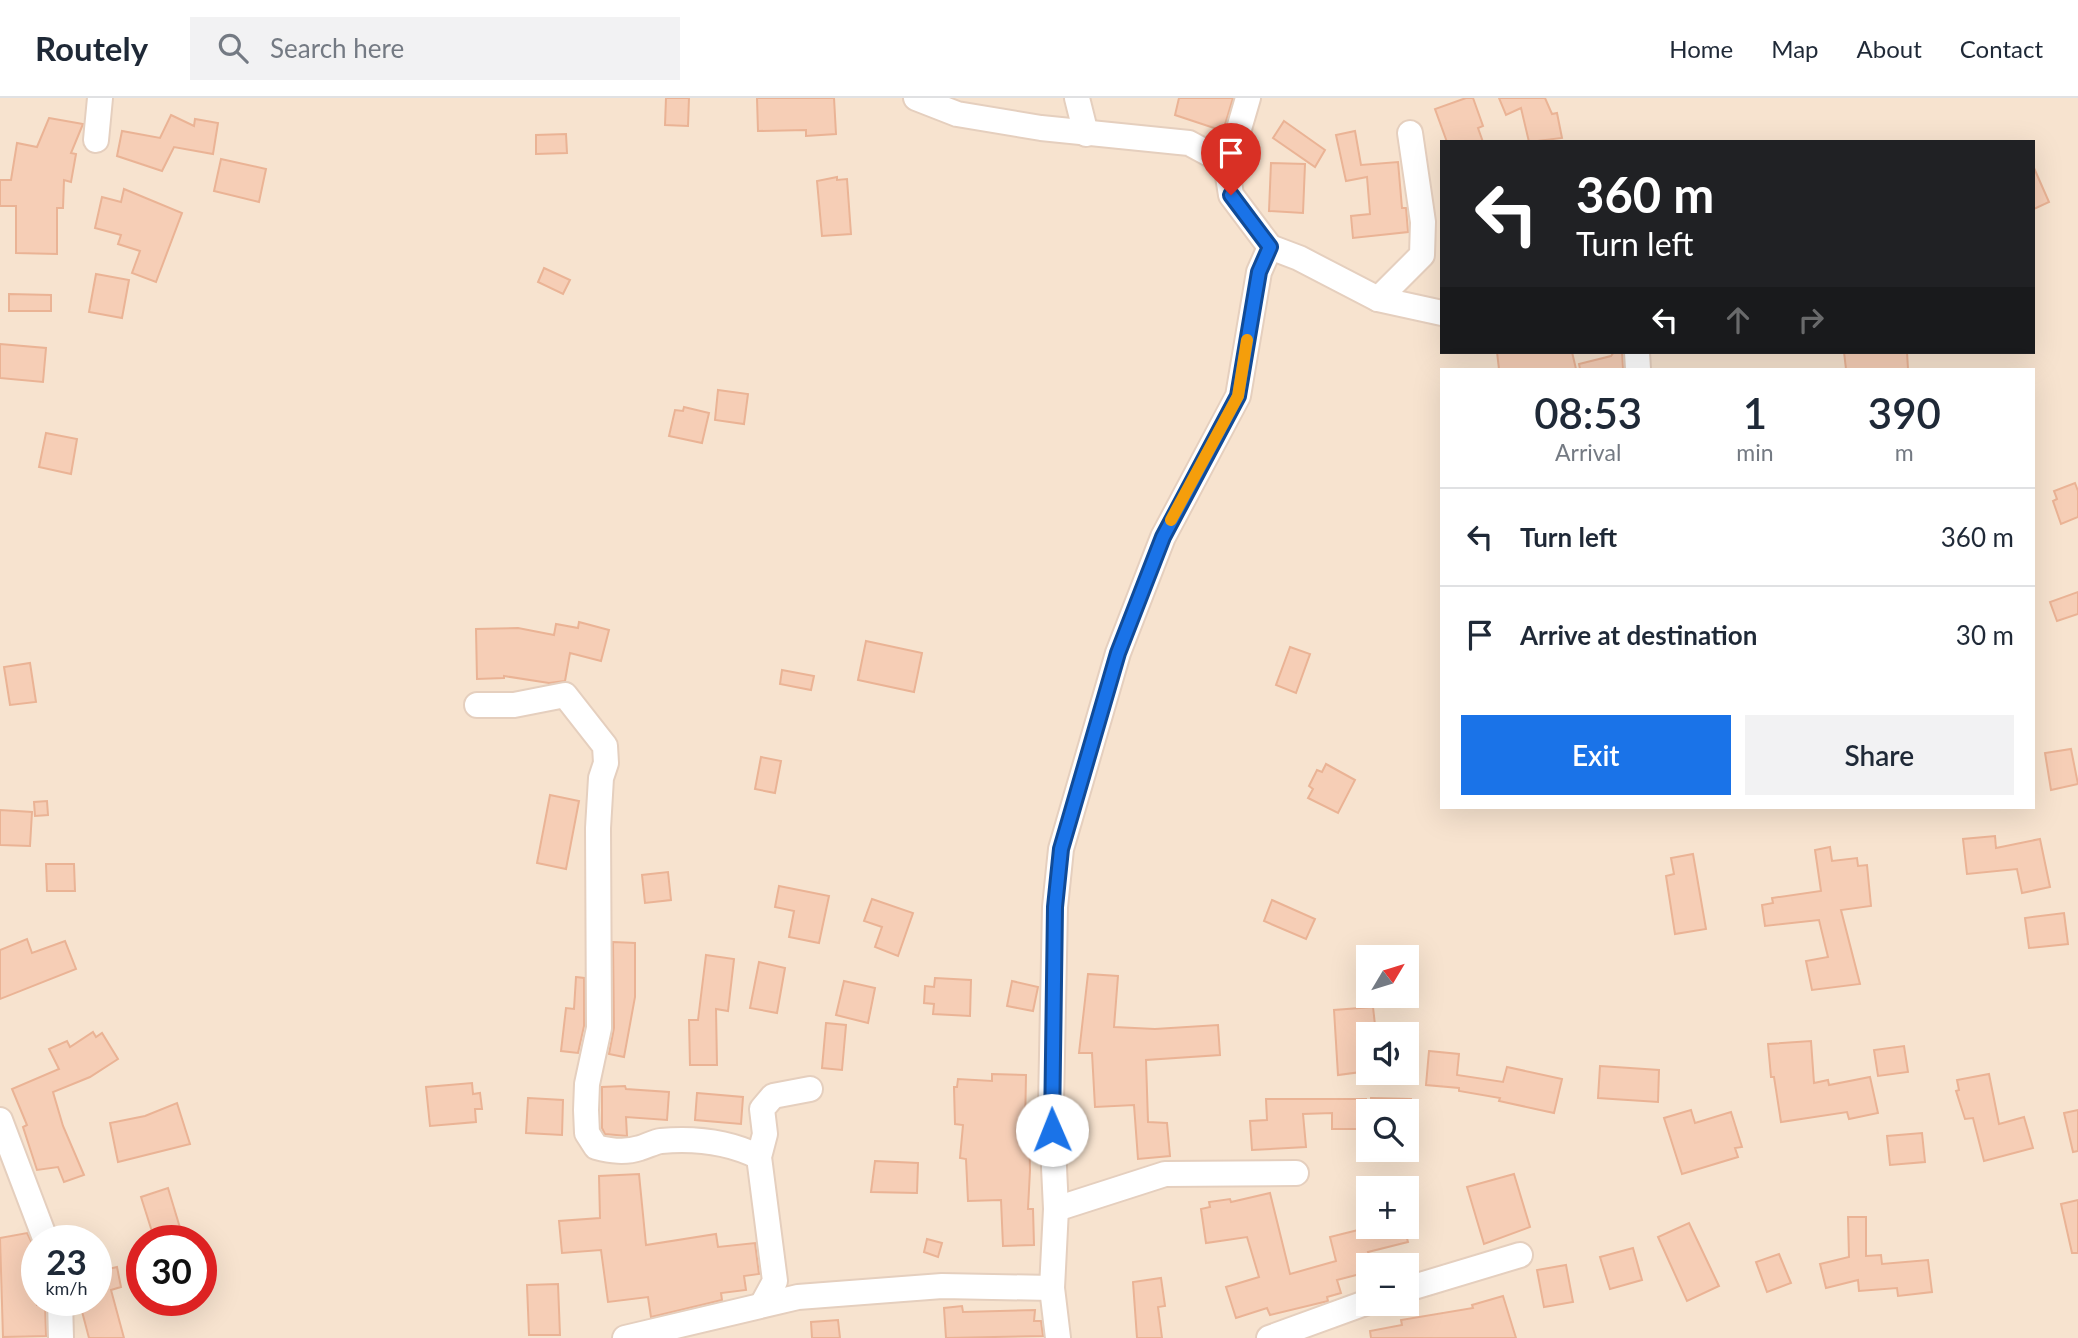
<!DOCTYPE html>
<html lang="en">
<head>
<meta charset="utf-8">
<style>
  :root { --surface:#fff; --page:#f2f2f3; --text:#1f2937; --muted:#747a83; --line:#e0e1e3; --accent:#1a73e8 }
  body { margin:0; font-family:Lato,sans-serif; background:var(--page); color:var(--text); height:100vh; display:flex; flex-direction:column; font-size:26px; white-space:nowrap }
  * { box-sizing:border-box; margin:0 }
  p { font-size:23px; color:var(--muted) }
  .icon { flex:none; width:38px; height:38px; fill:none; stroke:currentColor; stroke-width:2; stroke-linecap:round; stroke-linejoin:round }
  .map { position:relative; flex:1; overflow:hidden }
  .details { position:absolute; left:1440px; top:270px; width:595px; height:441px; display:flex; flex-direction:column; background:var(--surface); border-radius:0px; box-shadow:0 7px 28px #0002 }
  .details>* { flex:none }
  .guide { position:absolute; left:1440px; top:42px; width:595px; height:214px; border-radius:0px; box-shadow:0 7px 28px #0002; background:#202124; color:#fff; overflow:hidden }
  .needle { width:46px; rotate:52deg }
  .tools { position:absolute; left:1356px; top:847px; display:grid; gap:14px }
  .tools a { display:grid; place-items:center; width:63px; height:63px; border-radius:0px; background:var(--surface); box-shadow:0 7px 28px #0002; font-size:35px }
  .speed { position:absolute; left:21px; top:1127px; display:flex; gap:14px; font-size:35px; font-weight:700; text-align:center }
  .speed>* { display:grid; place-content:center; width:91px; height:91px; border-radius:50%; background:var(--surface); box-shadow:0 7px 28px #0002; line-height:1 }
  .speed small { font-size:18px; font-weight:400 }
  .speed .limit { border:10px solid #d22; background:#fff; color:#111 }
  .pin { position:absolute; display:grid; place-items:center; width:60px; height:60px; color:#fff; margin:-72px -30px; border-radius:50% 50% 50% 0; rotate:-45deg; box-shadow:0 0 7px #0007 }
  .pin .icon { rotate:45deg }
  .me { position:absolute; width:77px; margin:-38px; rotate:359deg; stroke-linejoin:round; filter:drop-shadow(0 0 5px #0008) }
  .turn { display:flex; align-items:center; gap:24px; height:147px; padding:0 21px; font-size:32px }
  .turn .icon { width:91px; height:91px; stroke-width:2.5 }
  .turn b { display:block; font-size:49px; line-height:60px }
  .lanes { display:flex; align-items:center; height:66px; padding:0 21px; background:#0003; justify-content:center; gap:35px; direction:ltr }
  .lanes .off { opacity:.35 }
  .eta { display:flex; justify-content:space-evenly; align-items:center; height:119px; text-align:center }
  .eta b { font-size:42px; font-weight:600; line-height:49px }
  .primary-button { display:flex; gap:14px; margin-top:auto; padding:14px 21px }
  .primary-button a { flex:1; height:80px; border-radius:0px; background:var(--accent); color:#fff; font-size:28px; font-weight:600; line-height:80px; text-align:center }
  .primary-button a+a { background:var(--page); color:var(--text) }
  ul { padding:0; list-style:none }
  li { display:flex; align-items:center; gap:21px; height:98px; padding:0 21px; border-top:2px solid var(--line) }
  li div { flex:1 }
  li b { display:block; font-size:26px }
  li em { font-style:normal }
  header { display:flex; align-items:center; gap:42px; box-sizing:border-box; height:98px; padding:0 35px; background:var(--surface); border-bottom:2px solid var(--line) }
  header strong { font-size:33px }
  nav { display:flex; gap:38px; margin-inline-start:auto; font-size:24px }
  .search { width:490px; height:63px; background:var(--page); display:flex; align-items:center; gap:18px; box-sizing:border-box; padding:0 24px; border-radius:0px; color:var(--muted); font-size:26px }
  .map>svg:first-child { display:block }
  .residential { fill:#f7e3cf; fill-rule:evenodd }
  .building { fill:#f6ceb6; stroke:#eab395; stroke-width:2 }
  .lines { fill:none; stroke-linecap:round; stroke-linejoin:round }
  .minor-casing { stroke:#e5cfbe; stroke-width:28 }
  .minor { stroke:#fff; stroke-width:24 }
  .route-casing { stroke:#114b97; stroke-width:18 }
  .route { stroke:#1a73e8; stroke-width:12 }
  .slow { stroke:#f59e0b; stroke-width:12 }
</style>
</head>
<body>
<header>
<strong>Routely</strong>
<div class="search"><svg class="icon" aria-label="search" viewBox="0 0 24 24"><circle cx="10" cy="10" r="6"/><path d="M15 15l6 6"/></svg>Search here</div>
<nav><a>Home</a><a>Map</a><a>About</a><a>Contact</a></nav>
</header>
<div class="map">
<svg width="2078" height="1240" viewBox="0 0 2078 1240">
  <rect width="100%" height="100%" fill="#fef2e1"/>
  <path class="residential" d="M0 0H2078V1240H0ZM1442 44H2034V254H1442ZM1442 271H2034V709H1442ZM1368 859H1407V898H1368ZM1368 936H1407V975H1368ZM1368 1013H1407V1052H1368ZM1368 1090H1407V1129H1368ZM37 1143H96V1202H37ZM142 1143H201V1202H142ZM1368 1167H1407V1206H1368Z"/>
  <g class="building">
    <polygon points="666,0 689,0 688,28 665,27"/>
    <polygon points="757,0 834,0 836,36 806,38 806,32 758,33"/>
    <polygon points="1179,0 1233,0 1223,33 1175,17"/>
    <polygon points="1466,0 1473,0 1483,28 1478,30 1483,44 1447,44 1435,11"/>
    <polygon points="1499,0 1545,0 1552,16 1557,15 1562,40 1529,44 1521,10 1506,17"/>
    <polygon points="171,17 194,28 195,21 218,25 213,56 174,49 162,73 117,58 122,33 160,40"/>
    <polygon points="49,20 83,26 71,55 76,56 71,84 64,82 63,110 57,110 57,156 16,155 16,108 0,108 0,82 11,82 17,45 37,49"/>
    <polygon points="1284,23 1325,52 1315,69 1273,40"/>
    <polygon points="1355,33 1361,67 1398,64 1402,110 1406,110 1408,134 1353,140 1351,118 1370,116 1367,79 1346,83 1336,37"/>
    <polygon points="566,36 567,55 536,56 536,37"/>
    <polygon points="221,61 266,71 259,104 214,93"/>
    <polygon points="1271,65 1305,66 1303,115 1269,113"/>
    <polygon points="2034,70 2049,104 2034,111"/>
    <polygon points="837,79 837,82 847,81 851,136 822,138 817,83"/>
    <polygon points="124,91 182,115 156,184 132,175 140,153 118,146 121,137 95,130 102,99 121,104"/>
    <polygon points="544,170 570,182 563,196 538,184"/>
    <polygon points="96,176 129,182 122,220 89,214"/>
    <polygon points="9,196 51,197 51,213 9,213"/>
    <polygon points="0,246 46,250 43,284 0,280"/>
    <polygon points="1497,254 1572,254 1576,271 1499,271"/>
    <polygon points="1614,254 1622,254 1623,271 1580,271 1579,266 1611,258"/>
    <polygon points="1844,254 1907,254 1908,271 1846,271"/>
    <polygon points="718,292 748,296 744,326 715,322"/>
    <polygon points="684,309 709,315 702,345 669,338 675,312 683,313"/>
    <polygon points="46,335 77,341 71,376 39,369"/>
    <polygon points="2075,385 2078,393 2078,419 2061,426 2053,403 2057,401 2054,393"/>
    <polygon points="2078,494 2078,516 2057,523 2050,504"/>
    <polygon points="579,524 609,532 601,563 570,555 565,583 549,585 504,578 504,580 477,581 476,531 518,530 554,537 556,526 578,530"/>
    <polygon points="866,543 922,555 914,594 858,582"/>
    <polygon points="1290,549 1310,556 1296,595 1276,587"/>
    <polygon points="30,565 36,604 10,607 4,569"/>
    <polygon points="782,572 814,578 811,592 780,586"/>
    <polygon points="2071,651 2078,686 2051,692 2045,655"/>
    <polygon points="761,659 781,663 775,695 755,691"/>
    <polygon points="1326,666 1355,682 1338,715 1308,700 1313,691 1309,688 1317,672 1322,674"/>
    <polygon points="550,697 579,703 566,771 537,765"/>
    <polygon points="47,703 48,717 35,718 34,704"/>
    <polygon points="0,712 32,714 30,748 0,747"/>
    <polygon points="1995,738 1996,750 2040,741 2050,789 2022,795 2017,771 1967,776 1963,741"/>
    <polygon points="1830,749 1832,763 1857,760 1858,768 1867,767 1871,808 1841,812 1860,886 1812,892 1806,863 1828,859 1819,822 1765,828 1762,807 1773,805 1772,800 1821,793 1815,752"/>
    <polygon points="1693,756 1706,831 1675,836 1666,778 1674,776 1671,760"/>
    <polygon points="46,766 74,766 75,793 47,793"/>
    <polygon points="668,774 671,802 645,805 642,777"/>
    <polygon points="779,788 829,798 819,845 789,839 794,813 775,809"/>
    <polygon points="872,801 913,815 898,858 875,849 882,829 864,823"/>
    <polygon points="1272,802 1315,821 1306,841 1264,823"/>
    <polygon points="2064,815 2068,846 2029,850 2025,820"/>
    <polygon points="27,841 32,855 65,843 76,871 0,901 0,852"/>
    <polygon points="613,844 635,845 635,899 624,959 609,956 614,930"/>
    <polygon points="706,857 734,861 728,913 716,911 717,967 690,967 689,922 698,922"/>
    <polygon points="759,864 785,870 777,915 750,910"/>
    <polygon points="1088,876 1118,878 1114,929 1155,931 1218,927 1220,957 1146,962 1148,1024 1167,1025 1170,1058 1138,1061 1134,1007 1095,1009 1092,955 1079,955"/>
    <polygon points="576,879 584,880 584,928 578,955 561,953 566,910 574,911"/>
    <polygon points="935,880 971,882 970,918 933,916 934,906 924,905 925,888 934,889"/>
    <polygon points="844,883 875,890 868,925 836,917"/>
    <polygon points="1012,883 1038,889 1033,913 1007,908"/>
    <polygon points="1373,909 1376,936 1368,936 1368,973 1338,977 1334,912"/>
    <polygon points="826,925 846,927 842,972 822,970"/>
    <polygon points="93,934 96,939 102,935 118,961 90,979 53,994 63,1028 84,1077 64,1084 58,1069 37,1072 23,1029 27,1027 12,991 59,971 49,951 67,943 70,949"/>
    <polygon points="1811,943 1814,985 1828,982 1829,987 1870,979 1878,1015 1849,1021 1847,1014 1781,1024 1774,979 1771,979 1768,946"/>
    <polygon points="1904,948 1908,974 1878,978 1874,952"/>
    <polygon points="1429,953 1459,956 1457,977 1503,984 1507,969 1562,981 1554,1015 1499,1003 1500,1000 1459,993 1459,990 1426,987"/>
    <polygon points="1600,968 1659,972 1658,1004 1598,1000"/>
    <polygon points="992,976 1026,977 1025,1030 1029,1030 1030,1072 1028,1111 1033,1111 1034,1147 1003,1148 1001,1102 968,1103 966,1061 960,1060 963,1027 955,1026 954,989 957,989 958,981 992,983"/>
    <polygon points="1989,976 1999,1026 2024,1019 2033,1050 1984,1063 1973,1020 1965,1021 1956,993 1959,992 1957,982"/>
    <polygon points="472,985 473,996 480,995 482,1011 475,1011 476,1024 430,1028 426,989"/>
    <polygon points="625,988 626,991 669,994 667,1022 626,1019 627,1038 605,1036 602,1030 602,989"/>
    <polygon points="697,995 743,999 741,1026 695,1022"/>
    <polygon points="528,1000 563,1002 562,1037 526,1035"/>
    <polygon points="1371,1000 1411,1001 1411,1013 1371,1013"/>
    <polygon points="1266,1001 1366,1001 1366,1031 1332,1031 1332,1015 1303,1016 1306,1049 1252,1052 1250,1023 1267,1022"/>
    <polygon points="177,1005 190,1046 118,1064 110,1025 145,1018"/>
    <polygon points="1691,1012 1695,1025 1731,1014 1742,1049 1735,1050 1738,1059 1682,1076 1664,1020"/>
    <polygon points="2078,1012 2078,1053 2073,1054 2064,1015"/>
    <polygon points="1922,1035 1925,1064 1890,1067 1887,1038"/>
    <polygon points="875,1063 918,1065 917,1095 871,1094"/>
    <polygon points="639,1076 646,1147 716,1136 718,1149 755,1145 759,1176 744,1178 746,1192 721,1195 722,1202 651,1219 648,1199 608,1204 601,1152 562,1155 559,1123 600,1120 599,1078"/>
    <polygon points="1514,1076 1530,1129 1484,1146 1467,1089"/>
    <polygon points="168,1090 184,1143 155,1143 141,1099"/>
    <polygon points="1270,1095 1290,1176 1336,1163 1330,1139 1370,1129 1404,1129 1408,1144 1368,1154 1372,1167 1368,1167 1368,1174 1337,1182 1341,1195 1327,1199 1328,1203 1270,1217 1267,1210 1236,1220 1226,1189 1259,1179 1247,1139 1206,1145 1201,1111 1210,1109 1209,1104 1230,1101 1231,1104"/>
    <polygon points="2078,1102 2078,1155 2072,1155 2061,1106"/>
    <polygon points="1848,1119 1866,1119 1866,1158 1881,1157 1882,1166 1928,1162 1932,1194 1898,1198 1897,1190 1859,1193 1858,1182 1826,1190 1820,1166 1849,1159"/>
    <polygon points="1689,1125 1719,1188 1687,1203 1658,1139"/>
    <polygon points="27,1135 37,1155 37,1207 45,1207 46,1238 3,1239 0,1140"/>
    <polygon points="927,1141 942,1145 938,1159 924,1154"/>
    <polygon points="1633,1150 1642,1182 1610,1191 1600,1159"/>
    <polygon points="1779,1156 1791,1185 1767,1194 1756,1164"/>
    <polygon points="1566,1167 1573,1204 1544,1209 1537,1172"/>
    <polygon points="117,1169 121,1189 111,1192 124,1240 89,1240 79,1202 96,1202 96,1174"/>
    <polygon points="1161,1180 1165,1208 1158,1209 1162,1240 1137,1240 1133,1184"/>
    <polygon points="558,1186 560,1237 529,1237 527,1187"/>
    <polygon points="1503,1198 1516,1240 1371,1240 1370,1233 1402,1227 1401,1222 1473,1210 1472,1207"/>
    <polygon points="962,1208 963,1214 1035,1212 1034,1223 1041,1223 1043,1238 946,1240 944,1210"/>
    <polygon points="838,1222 840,1240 812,1240 811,1224"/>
  </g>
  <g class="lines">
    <g class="minor-casing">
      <g id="minor">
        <polyline points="916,0 957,16 1041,30 1189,45 1213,58 1227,72"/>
        <polyline points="1077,0 1086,36"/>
        <polyline points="1248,0 1227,72 1231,97 1270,149 1299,160 1378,201 1442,215"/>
        <polyline points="96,42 100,0"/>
        <polyline points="1378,201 1422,157 1423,124 1410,35"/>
        <polyline points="1637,254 1638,271"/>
        <path d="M477 607H514L565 597 605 648 606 665 601 680 598 730 599 930 587 986 586 1012 587 1035 596 1049C611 1053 625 1055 640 1050 647 1048 654 1044 661 1043 695 1040 729 1044 759 1059"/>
        <polyline points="0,1022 46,1143"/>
        <polyline points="1056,1111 1165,1076 1296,1075"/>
        <polyline points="1407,1191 1520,1157"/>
        <polyline points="60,1202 61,1240"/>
        <polyline points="762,1207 775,1183 759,1059 765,1036 762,1011 773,998 810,991"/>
        <polyline points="625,1240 798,1199 942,1188 1052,1190"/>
        <polyline points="1058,1240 1052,1190 1056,1111 1051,1006 1055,809 1061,751 1118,555 1163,439 1238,298 1259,174 1270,149"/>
        <polyline points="1269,1240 1368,1204"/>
      </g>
    </g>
    <use href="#minor" class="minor"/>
  </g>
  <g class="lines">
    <g class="route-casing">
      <polyline id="route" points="1052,1032 1055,809 1061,751 1118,555 1163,439 1238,298 1259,174 1270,149 1231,97"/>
    </g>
    <use href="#route" class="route"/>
    <polyline class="slow" points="1171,422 1238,298 1247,242"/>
  </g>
</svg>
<div class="tools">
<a><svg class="needle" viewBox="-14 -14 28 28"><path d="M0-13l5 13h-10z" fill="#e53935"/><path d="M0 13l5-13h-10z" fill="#747a83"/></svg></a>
<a><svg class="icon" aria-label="sound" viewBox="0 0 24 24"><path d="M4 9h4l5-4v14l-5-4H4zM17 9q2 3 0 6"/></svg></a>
<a><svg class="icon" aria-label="search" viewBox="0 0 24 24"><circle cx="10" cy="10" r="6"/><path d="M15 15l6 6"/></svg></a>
<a>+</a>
<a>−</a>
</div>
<div class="speed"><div>23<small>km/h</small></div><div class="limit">30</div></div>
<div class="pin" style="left:1231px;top:97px;background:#d93025"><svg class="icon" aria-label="arrive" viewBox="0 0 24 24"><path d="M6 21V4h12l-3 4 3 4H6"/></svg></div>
<svg class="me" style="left:1052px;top:1032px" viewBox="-20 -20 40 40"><circle r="19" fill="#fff"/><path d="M0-13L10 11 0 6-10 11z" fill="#1a73e8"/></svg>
<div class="guide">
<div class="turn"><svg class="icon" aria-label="left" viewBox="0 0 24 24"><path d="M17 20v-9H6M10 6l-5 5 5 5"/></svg><div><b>360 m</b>Turn left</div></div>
<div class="lanes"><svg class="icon" aria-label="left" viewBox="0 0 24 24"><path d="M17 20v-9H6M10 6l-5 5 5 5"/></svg><svg class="icon off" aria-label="ahead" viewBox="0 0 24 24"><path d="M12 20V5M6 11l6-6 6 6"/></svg><svg class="icon off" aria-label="right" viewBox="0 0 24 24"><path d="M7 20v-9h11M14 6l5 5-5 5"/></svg></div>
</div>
<section class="details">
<div class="eta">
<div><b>08:53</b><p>Arrival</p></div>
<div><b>1</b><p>min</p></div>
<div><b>390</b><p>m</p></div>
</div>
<ul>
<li><svg class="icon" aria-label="left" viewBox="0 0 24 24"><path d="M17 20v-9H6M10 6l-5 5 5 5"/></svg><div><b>Turn left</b></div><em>360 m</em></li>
<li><svg class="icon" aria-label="arrive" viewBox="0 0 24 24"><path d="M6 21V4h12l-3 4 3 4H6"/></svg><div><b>Arrive at destination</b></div><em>30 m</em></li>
</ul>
<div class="primary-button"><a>Exit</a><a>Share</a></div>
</section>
</div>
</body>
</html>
